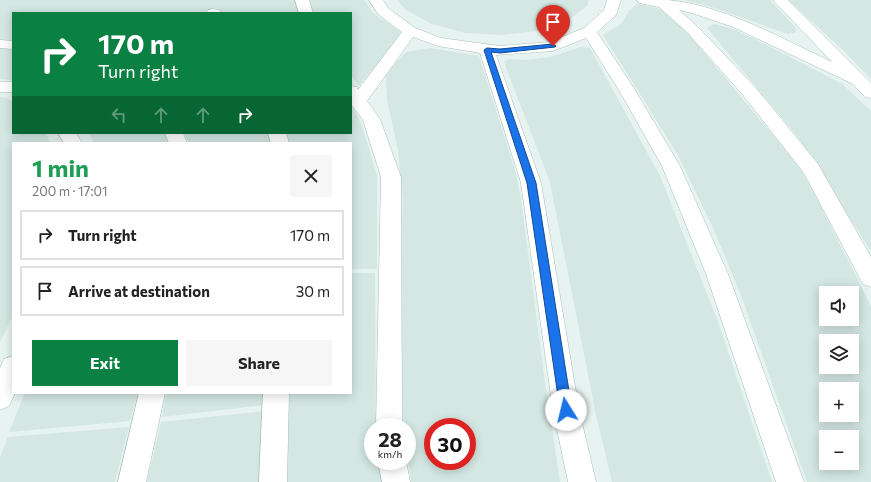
<!DOCTYPE html>
<html lang="en">
<head>
<meta charset="utf-8">
<style>
  :root { --surface:#fff; --page:#f6f6f6; --text:#222; --muted:#767676; --line:#e0e0e0; --accent:#0b8043 }
  body { margin:0; font-family:Commissioner,sans-serif; background:var(--page); color:var(--text); height:100vh; display:flex; flex-direction:column; font-size:15px; white-space:nowrap }
  * { box-sizing:border-box; margin:0 }
  p { font-size:13px; color:var(--muted) }
  .icon { flex:none; width:22px; height:22px; fill:none; stroke:currentColor; stroke-width:2; stroke-linecap:round; stroke-linejoin:round }
  .map { position:relative; flex:1; overflow:hidden }
  .drawer { position:absolute; left:12px; top:142px; width:340px; height:252px; display:flex; flex-direction:column; background:var(--surface); border-radius:0px; box-shadow:0 2px 10px #0003 }
  .drawer>* { flex:none }
  .top-card { position:absolute; left:12px; top:12px; width:340px; height:122px; border-radius:0px; box-shadow:0 2px 10px #0003; background:#0b8043; color:#fff; overflow:hidden }
  .tools { position:absolute; left:819px; top:286px; display:grid; gap:8px }
  .tools a { display:grid; place-items:center; width:40px; height:40px; border-radius:0px; background:var(--surface); box-shadow:0 2px 10px #0003; font-size:20px }
  .speed { position:absolute; left:364px; top:418px; display:flex; gap:8px; font-size:20px; font-weight:700; text-align:center }
  .speed>* { display:grid; place-content:center; width:52px; height:52px; border-radius:50%; background:var(--surface); box-shadow:0 2px 10px #0003; line-height:1 }
  .speed small { font-size:10px; font-weight:400 }
  .speed .limit { border:6px solid #d22; background:#fff; color:#111 }
  .pin { position:absolute; display:grid; place-items:center; width:34px; height:34px; color:#fff; margin:-41px -17px; border-radius:50% 50% 50% 0; rotate:-45deg; box-shadow:0 0 4px #0007 }
  .pin .icon { rotate:45deg }
  .me { position:absolute; width:44px; margin:-22px; rotate:351deg; stroke-linejoin:round; filter:drop-shadow(0 0 3px #0008) }
  .turn { display:flex; align-items:center; gap:14px; height:84px; padding:0 20px; font-size:18px }
  .turn .icon { width:52px; height:52px; stroke-width:2.5 }
  .turn b { display:block; font-size:28px; line-height:34px }
  .lanes { display:flex; align-items:center; height:38px; padding:0 20px; background:#0003; justify-content:center; gap:20px; direction:ltr }
  .lanes .off { opacity:.35 }
  .round { display:grid; place-items:center; flex:none; width:42px; height:42px; border-radius:0px; background:var(--page) }
  .head { display:flex; align-items:center; justify-content:space-between; height:68px; padding:0 20px }
  h1 { font-size:24px; font-weight:700; line-height:30px; color:#1e9e55 }
  .cta { display:flex; gap:8px; margin-top:auto; padding:8px 20px }
  .cta a { flex:1; height:46px; border-radius:0px; background:var(--accent); color:#fff; font-size:16px; font-weight:700; line-height:46px; text-align:center }
  .cta a+a { background:var(--page); color:var(--text) }
  ul { padding:0; list-style:none }
  li { display:flex; align-items:center; gap:12px; height:50px; margin:0 8px 6px; padding:0 12px; border:2px solid var(--line); border-radius:0px }
  li div { flex:1 }
  li b { display:block; font-size:15px }
  li em { font-style:normal }
  .map>svg:first-child { display:block }
  .residential { fill:#d4e7e2; fill-rule:evenodd }
  .lines { fill:none; stroke-linecap:round; stroke-linejoin:round }
  .minor-casing { stroke:#a8bfb8; stroke-width:1 }
  .minor { fill:#fff; fill-rule:evenodd }
  .route { fill:#1a73e8; stroke:#114b97 }
</style>
</head>
<body>
<div class="map">
<svg width="871" height="482" viewBox="0 0 871 482">
  <rect width="100%" height="100%" fill="#e6f3f0"/>
  <g class="residential">
    <polygon points="0,0 296,0 299,13 221,13 219,9 214,8 208,10 207,13 13,13 13,40 0,40"/>
    <polygon points="308,0 364,0 373,13 403,33 359,86 351,75 351,13 312,13"/>
    <polygon points="397,0 589,0 587,6 567,21 537,31 502,35 465,33 432,24 406,10"/>
    <polygon points="684,0 770,0 796,28 795,33 788,34 715,8"/>
    <polygon points="788,0 871,0 871,79 843,50"/>
    <path d="M637 4 666 10 692 38 782 146 801 170 817 199 871 306V482H807L741 295 714 230 678 155 603 35 621 24 629 11ZM826 293H852V319H826ZM826 341H852V367H826ZM826 389H852V415H826ZM826 437H852V463H826Z"/>
    <polygon points="714,24 730,28 755,39 842,84 871,111 871,251 797,136 707,28"/>
    <polygon points="581,47 590,48 660,176 717,319 772,482 612,482 595,410 550,182 504,62 509,59 527,60 550,57"/>
    <polygon points="0,48 13,48 13,80 0,79"/>
    <path d="M430 48 479 56 508 148 516 174 522 206 545 383 560 482H411L407 454V427H404L402 406 401 263 403 199 398 150 387 100 386 76 396 62 406 52ZM433 427H467V461H433Z"/>
    <polygon points="0,97 7,98 13,102 13,133 46,133 50,143 13,143 13,315 0,342"/>
    <polygon points="351,103 363,128 377,176 377,269 351,269 351,143 288,143 285,133 351,133"/>
    <polygon points="89,133 164,133 167,143 94,143"/>
    <polygon points="185,133 268,133 270,143 188,143"/>
    <polygon points="351,273 375,273 376,427 373,427 373,461 379,461 383,482 283,482 287,393 351,393"/>
    <polygon points="25,393 138,393 130,421 9,432"/>
    <polygon points="166,393 266,393 265,405 162,417"/>
    <polygon points="265,411 262,482 147,482 161,422"/>
    <polygon points="129,427 115,482 0,482 0,458 8,437"/>
  </g>
  <g class="lines">
    <g class="minor-casing">
      <g id="minor">
        <polygon points="295,0 309,0 313,13 299,13"/>
        <polygon points="369,0 383,0 388,8 415,28 441,38 500,46 550,42 584,28 604,10 607,0 621,0 616,15 597,32 635,90 680,166 728,274 804,482 776,482 706,274 662,166 619,90 586,38 553,51 496,55 541,183 579,410 596,482 568,482 553,410 521,183 480,53 438,46 413,37 367,101 380,119 401,177 402,427 376,427 381,177 363,120 351,104 351,86 357,87 358,90 402,32 378,14"/>
        <path d="M637 0C647 0 658 0 668 0 726 6 780 38 832 62L773 0H788L871 83V98L865 97 853 84 733 27 692 13 679 10 698 27 755 87 818 164 871 257V287L863 284 804 173 743 95 688 33 659 7 639 3Z"/>
        <polygon points="213,9 219,10 221,13 206,13 208,10"/>
        <polygon points="0,40 13,41 13,49 0,48"/>
        <rect x="0" y="82" width="13" height="10"/>
        <polygon points="58,133 76,133 82,143 64,143"/>
        <polygon points="165,133 183,133 187,143 169,143"/>
        <polygon points="268,133 286,133 289,143 271,143"/>
        <polygon points="13,356 13,393 15,393 9,406 0,410 0,368 4,359"/>
        <polygon points="139,393 165,393 146,482 118,482"/>
        <polygon points="263,393 289,393 287,482 259,482"/>
        <polygon points="378,461 406,461 410,482 382,482"/>
      </g>
    </g>
    <use href="#minor" class="minor"/>
  </g>
  <polygon class="route" points="553,44 556,46 555,47 500,53 491,52 536,183 572,410 570,414 566,416 562,414 560,410 527,183 484,50 487,48 500,49"/>
</svg>
<div class="tools">
<a><svg class="icon" aria-label="sound" viewBox="0 0 24 24"><path d="M4 9h4l5-4v14l-5-4H4zM17 9q2 3 0 6"/></svg></a>
<a><svg class="icon" aria-label="layers" viewBox="0 0 24 24"><path d="M12 4l9 5-9 5-9-5zM3 14l9 5 9-5"/></svg></a>
<a>+</a>
<a>−</a>
</div>
<div class="speed"><div>28<small>km/h</small></div><div class="limit">30</div></div>
<div class="pin" style="left:553px;top:46px;background:#d93025"><svg class="icon" aria-label="arrive" viewBox="0 0 24 24"><path d="M6 21V4h12l-3 4 3 4H6"/></svg></div>
<svg class="me" style="left:566px;top:410px" viewBox="-20 -20 40 40"><circle r="19" fill="#fff"/><path d="M0-13L10 11 0 6-10 11z" fill="#1a73e8"/></svg>
<div class="top-card">
<div class="turn"><svg class="icon" aria-label="right" viewBox="0 0 24 24"><path d="M7 20v-9h11M14 6l5 5-5 5"/></svg><div><b>170 m</b>Turn right</div></div>
<div class="lanes"><svg class="icon off" aria-label="left" viewBox="0 0 24 24"><path d="M17 20v-9H6M10 6l-5 5 5 5"/></svg><svg class="icon off" aria-label="ahead" viewBox="0 0 24 24"><path d="M12 20V5M6 11l6-6 6 6"/></svg><svg class="icon off" aria-label="ahead" viewBox="0 0 24 24"><path d="M12 20V5M6 11l6-6 6 6"/></svg><svg class="icon" aria-label="right" viewBox="0 0 24 24"><path d="M7 20v-9h11M14 6l5 5-5 5"/></svg></div>
</div>
<section class="drawer">
<div class="head"><div><h1>1 min</h1><p>200 m · 17:01</p></div><a class="round"><svg class="icon" aria-label="close" viewBox="0 0 24 24"><path d="M6 6l12 12M18 6L6 18"/></svg></a></div>
<ul>
<li><svg class="icon" aria-label="right" viewBox="0 0 24 24"><path d="M7 20v-9h11M14 6l5 5-5 5"/></svg><div><b>Turn right</b></div><em>170 m</em></li>
<li><svg class="icon" aria-label="arrive" viewBox="0 0 24 24"><path d="M6 21V4h12l-3 4 3 4H6"/></svg><div><b>Arrive at destination</b></div><em>30 m</em></li>
</ul>
<div class="cta"><a>Exit</a><a>Share</a></div>
</section>
</div>
</body>
</html>
